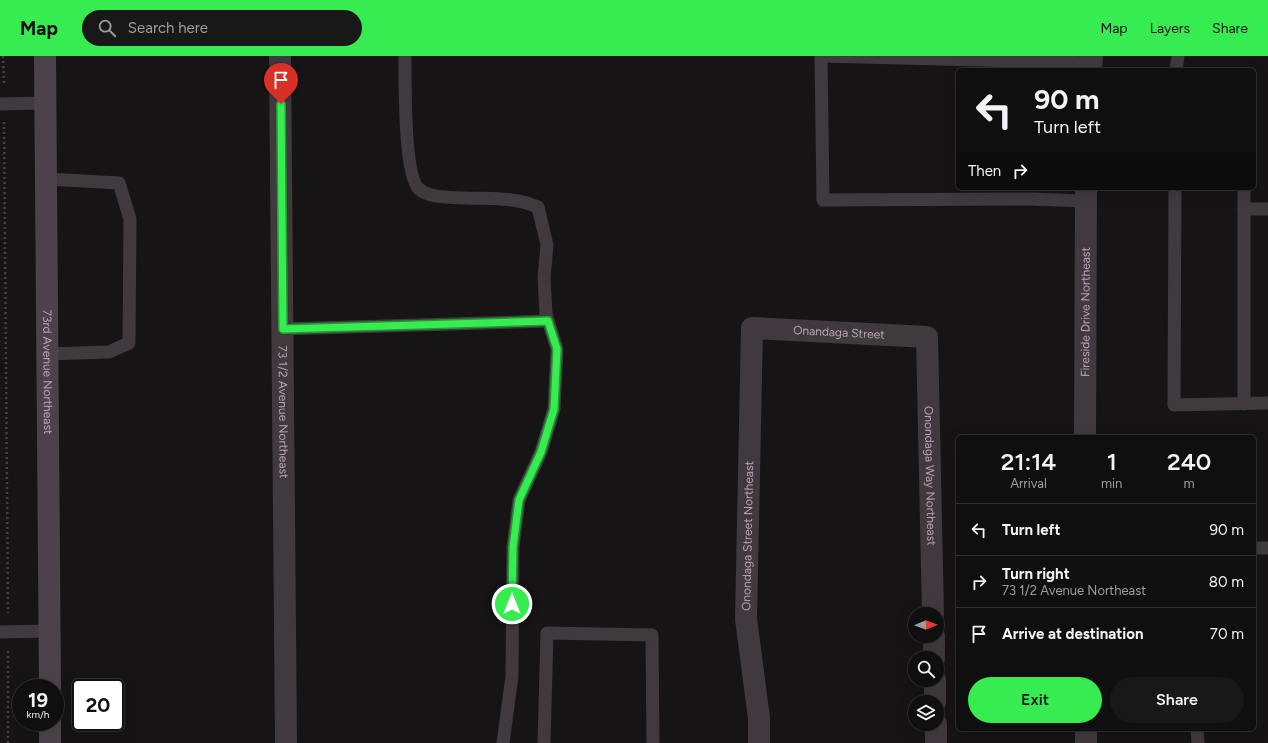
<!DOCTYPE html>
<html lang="en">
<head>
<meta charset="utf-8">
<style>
  :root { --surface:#100f10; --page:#191819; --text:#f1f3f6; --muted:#9c9c9f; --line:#302f30; --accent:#36ec51 }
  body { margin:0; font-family:Figtree,sans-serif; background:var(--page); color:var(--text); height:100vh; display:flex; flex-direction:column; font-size:15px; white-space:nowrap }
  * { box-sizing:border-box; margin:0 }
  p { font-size:13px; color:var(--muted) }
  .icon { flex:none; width:22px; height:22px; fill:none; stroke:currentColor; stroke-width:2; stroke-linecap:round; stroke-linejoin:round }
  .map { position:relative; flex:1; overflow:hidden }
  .details { position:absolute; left:956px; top:379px; width:300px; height:296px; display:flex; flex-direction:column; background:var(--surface); border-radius:6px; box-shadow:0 4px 16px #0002,0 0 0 1px var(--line) }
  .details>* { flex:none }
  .guide { position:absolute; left:956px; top:12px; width:300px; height:122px; border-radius:6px; box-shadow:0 4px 16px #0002,0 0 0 1px var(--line); background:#100f10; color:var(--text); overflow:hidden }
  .needle { width:26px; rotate:89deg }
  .buttons { position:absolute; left:908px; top:551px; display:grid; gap:8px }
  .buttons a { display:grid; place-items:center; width:36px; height:36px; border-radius:50%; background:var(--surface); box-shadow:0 4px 16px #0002,0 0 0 1px var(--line); font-size:20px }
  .speed { position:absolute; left:12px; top:623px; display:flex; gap:8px; font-size:20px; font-weight:700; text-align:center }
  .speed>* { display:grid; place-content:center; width:52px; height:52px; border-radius:50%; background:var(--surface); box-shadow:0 4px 16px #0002,0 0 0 1px var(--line); line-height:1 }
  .speed small { font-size:10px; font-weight:400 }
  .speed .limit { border:2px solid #111; border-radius:6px; background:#fff; color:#111 }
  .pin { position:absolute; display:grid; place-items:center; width:34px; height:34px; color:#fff; margin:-41px -17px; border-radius:50% 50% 50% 0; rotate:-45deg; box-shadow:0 0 4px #0007 }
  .pin .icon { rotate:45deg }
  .me { position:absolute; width:44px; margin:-22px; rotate:0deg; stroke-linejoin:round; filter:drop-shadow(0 0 3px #0008) }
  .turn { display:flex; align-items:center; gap:14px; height:84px; padding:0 12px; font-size:18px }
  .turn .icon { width:52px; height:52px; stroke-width:2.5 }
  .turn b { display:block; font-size:28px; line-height:34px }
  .then { display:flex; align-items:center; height:38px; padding:0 12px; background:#0003; gap:8px; font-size:15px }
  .eta { display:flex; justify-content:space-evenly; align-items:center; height:68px; text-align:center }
  .eta b { font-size:24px; font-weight:600; line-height:28px }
  .action { display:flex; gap:8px; margin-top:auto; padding:8px 12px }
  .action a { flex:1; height:46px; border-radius:24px; background:var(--accent); color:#111; font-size:16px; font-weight:600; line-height:46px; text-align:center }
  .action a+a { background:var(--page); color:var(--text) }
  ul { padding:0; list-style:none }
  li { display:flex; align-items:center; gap:12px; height:52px; padding:0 12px; border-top:1px solid var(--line) }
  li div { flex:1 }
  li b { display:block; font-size:15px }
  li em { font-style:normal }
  header { display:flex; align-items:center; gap:24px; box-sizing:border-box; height:56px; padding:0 20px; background:var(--accent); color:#111 }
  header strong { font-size:19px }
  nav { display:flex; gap:22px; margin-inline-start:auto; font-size:14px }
  .search { width:280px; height:36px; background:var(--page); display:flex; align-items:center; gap:10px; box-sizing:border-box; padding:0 14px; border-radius:22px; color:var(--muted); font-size:15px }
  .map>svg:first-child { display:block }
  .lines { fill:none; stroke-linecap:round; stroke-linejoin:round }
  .path { stroke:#473f45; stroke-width:2.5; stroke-dasharray:2 3; stroke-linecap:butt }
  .lane { stroke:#403a3e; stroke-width:13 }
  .street { stroke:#403a3e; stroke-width:22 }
  .secondary { stroke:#4b4349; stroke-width:22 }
  .route-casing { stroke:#239935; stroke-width:10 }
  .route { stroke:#36ec51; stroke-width:7 }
  .labels { text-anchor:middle; stroke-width:3.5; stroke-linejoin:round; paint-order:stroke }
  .street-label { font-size:12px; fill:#b6a6b3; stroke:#110f10 }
</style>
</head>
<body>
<header>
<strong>Map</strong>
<div class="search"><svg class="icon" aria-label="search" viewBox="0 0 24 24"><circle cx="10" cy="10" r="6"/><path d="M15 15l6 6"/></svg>Search here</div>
<nav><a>Map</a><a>Layers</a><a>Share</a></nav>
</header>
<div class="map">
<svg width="1268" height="687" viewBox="0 0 1268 687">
  <rect width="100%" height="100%" fill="#161415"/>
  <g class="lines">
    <g class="path">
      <polyline points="3,0 4,29"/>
      <polyline points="4,66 8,557"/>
      <polyline points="8,687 8,594"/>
    </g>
    <g class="lane">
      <path d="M405 0C405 23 404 120 419 133 431 143 452 141 466 142 491 143 515 141 538 151L547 189 544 222 546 258 557 293 554 353 541 396 519 444 513 491 512 620 503 687"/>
      <polyline points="1176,14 1178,0"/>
      <polyline points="0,48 45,47"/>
      <polyline points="47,123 119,127 130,163 129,287 109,296 47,298"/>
      <polyline points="1175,132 1174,349 1268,347"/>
      <polyline points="1086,145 1029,143 823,144 821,0 1092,7"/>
      <polyline points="1244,153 1268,153"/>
      <polyline points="283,273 548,265"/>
      <polyline points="1244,348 1244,132"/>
      <polyline points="1254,492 1268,492"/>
      <polyline points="0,576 50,575"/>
      <polyline points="1197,673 1198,687"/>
      <polyline points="544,687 547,577 652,579 653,687"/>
    </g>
    <g class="street">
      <path id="s1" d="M280 0 286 687"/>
      <polyline points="1091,14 1092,0"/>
      <path id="s2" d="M1085 381 1086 132"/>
      <polyline points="934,580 934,602"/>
      <polyline points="935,624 935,646"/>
      <polyline points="936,668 936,687"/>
      <polyline points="1086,673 1086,687"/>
      <path id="s3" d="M759 687V662L746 563 752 272 927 281 933 558"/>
    </g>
    <g class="secondary">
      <path id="s4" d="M45 0 50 632"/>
      <polyline points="50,687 50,666"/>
    </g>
  </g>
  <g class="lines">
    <g class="route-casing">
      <polyline id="route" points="281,48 283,273 548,265 557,293 554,353 541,396 519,444 513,491 512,548"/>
    </g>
    <use href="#route" class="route"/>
  </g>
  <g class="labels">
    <g class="street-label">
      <text dy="4" stroke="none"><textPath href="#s2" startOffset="125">Fireside Drive Northeast</textPath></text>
      <text dy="4" stroke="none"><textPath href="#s3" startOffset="503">Onandaga Street</textPath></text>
      <text dy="4" stroke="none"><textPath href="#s4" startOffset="316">73rd Avenue Northeast</textPath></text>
      <text dy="4" stroke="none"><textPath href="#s1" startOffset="356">73 1/2 Avenue Northeast</textPath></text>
      <text dy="4" stroke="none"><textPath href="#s3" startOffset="730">Onondaga Way Northeast</textPath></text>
      <text dy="4" stroke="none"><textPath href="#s3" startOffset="208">Onondaga Street Northeast</textPath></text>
    </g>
  </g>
</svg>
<div class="buttons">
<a><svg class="needle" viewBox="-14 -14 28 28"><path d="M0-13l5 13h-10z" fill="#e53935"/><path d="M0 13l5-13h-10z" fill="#9c9c9f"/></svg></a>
<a><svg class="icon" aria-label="search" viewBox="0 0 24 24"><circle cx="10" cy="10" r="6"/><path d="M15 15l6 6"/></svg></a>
<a><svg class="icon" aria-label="layers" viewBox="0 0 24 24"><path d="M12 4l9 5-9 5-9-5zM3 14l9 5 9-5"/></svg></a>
</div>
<div class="speed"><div>19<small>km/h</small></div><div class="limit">20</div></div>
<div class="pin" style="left:281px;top:48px;background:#d93025"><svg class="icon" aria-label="arrive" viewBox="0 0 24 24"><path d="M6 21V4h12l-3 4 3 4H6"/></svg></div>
<svg class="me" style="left:512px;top:548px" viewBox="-20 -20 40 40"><circle r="17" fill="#36ec51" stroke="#fff" stroke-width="3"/><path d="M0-11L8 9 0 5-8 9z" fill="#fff"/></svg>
<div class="guide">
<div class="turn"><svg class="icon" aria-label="left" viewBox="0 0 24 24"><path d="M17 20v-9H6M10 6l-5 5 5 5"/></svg><div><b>90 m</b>Turn left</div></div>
<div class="then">Then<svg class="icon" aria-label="right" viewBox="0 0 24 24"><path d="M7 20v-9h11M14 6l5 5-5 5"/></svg></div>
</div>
<section class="details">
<div class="eta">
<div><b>21:14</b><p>Arrival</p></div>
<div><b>1</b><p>min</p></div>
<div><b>240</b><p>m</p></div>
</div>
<ul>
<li><svg class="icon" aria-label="left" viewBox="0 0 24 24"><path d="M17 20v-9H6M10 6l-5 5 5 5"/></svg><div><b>Turn left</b></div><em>90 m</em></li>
<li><svg class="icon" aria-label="right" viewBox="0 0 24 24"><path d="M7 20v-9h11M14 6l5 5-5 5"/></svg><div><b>Turn right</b><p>73 1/2 Avenue Northeast</p></div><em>80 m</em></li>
<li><svg class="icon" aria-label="arrive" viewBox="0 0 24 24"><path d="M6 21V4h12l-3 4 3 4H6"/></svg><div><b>Arrive at destination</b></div><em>70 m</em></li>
</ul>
<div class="action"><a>Exit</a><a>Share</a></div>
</section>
</div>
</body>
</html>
